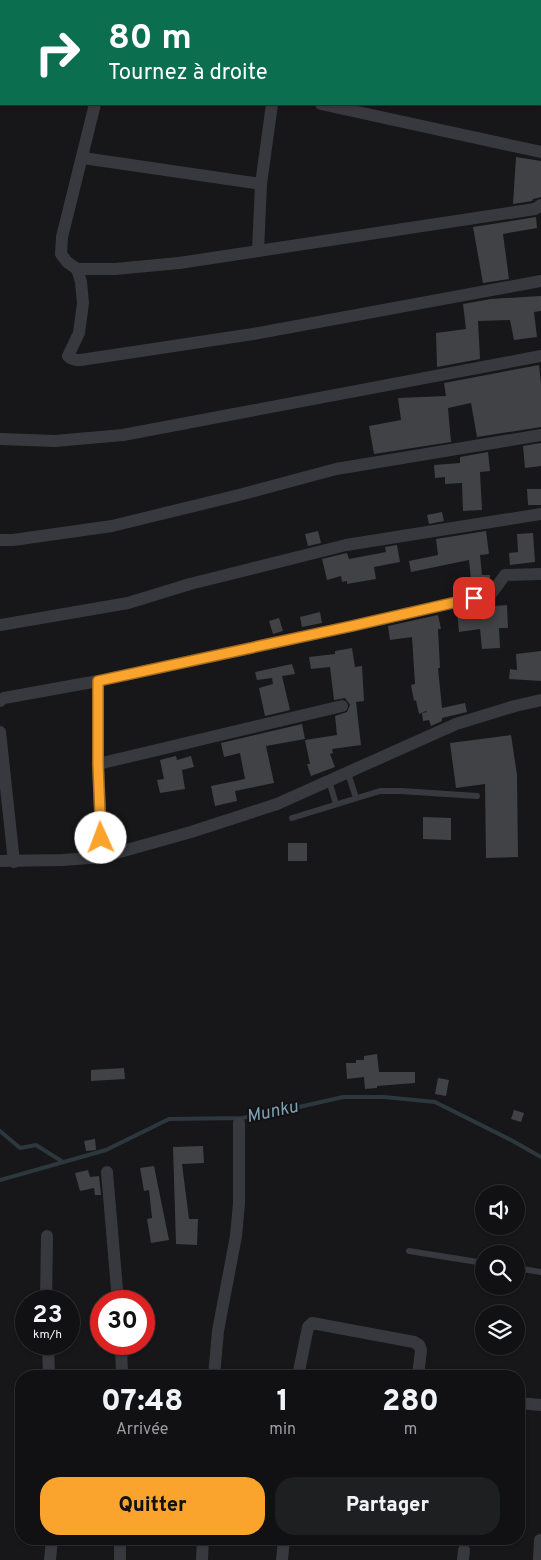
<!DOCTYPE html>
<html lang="fr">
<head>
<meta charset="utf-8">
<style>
  :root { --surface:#111113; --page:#1e1f21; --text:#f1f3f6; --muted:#9c9da0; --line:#303133; --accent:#faa42e }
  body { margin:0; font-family:Overpass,sans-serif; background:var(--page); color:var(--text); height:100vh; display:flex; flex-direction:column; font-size:19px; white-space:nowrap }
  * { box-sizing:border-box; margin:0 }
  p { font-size:16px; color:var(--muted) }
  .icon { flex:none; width:28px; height:28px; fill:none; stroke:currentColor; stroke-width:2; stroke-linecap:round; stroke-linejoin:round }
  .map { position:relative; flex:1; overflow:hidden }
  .sheet { position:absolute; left:15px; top:1370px; width:510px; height:175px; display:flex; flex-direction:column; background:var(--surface); border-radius:20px; box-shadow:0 1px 4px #0004,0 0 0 1px var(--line) }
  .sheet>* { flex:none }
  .top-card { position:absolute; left:0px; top:0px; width:541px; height:105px; box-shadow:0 1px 4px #0004,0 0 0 1px var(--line); background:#0b6e4f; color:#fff; overflow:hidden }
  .controls { position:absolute; left:475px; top:1185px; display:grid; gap:10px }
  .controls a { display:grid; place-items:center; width:50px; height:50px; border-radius:50%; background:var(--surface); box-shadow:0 1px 4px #0004,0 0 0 1px var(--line); font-size:25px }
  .speed { position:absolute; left:15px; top:1290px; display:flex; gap:10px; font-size:25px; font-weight:700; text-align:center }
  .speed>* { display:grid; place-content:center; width:65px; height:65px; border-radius:50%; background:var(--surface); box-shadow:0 1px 4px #0004,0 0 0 1px var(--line); line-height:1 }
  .speed small { font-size:12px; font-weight:400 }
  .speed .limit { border:8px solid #d22; background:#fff; color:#111 }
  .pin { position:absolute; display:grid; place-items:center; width:42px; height:42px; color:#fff; margin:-21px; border-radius:10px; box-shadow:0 2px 8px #0006 }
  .me { position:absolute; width:55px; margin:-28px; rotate:358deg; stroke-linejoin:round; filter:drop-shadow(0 0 4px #0008) }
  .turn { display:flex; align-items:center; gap:18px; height:105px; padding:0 25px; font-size:22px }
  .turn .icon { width:65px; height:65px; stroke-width:2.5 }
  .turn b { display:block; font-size:35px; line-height:42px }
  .eta { display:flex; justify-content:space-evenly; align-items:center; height:85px; text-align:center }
  .eta b { font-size:30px; font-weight:800; line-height:35px }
  .button { display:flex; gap:10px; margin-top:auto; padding:10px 25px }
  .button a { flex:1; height:58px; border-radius:20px; background:var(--accent); color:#111; font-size:20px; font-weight:800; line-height:58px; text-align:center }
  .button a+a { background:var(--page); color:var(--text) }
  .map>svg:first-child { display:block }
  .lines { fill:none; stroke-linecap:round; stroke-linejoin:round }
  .stream { stroke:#2c383e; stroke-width:4 }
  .building { fill:#414246 }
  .lane { stroke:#38393e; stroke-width:6 }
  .street { stroke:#38393e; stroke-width:12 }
  .route-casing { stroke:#a26b1e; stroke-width:12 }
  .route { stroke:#faa42e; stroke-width:9 }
  .labels { text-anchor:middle; stroke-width:4; stroke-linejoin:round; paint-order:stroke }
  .water-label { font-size:18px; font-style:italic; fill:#7ea1b6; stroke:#121214 }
</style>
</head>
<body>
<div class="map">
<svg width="541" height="1560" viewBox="0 0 541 1560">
  <rect width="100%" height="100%" fill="#171719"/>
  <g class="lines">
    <g class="stream">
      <polyline points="0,1131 20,1148 36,1145 63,1162"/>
      <polyline points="0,1180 106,1150 169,1119 242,1118 299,1107 343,1097 384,1097 435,1102 511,1140 541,1157"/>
    </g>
  </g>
  <g class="building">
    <polygon points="516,157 541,161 541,197 533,199 532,201 513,204"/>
    <polygon points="536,217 537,228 503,234 509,279 483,283 473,227"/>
    <polygon points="541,296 541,311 534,312 537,337 514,340 510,320 478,321 480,359 437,367 436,333 466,329 463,304 491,299"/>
    <polygon points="539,365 541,383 541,427 477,437 471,403 448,408 451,442 374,454 369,426 401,420 398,398 446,396 444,383"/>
    <polygon points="541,443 541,466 525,468 523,446"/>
    <polygon points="488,452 490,471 480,472 482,510 463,511 462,483 445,484 445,477 435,478 434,465 460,463 460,457"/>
    <polygon points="527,489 541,489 541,505 528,505"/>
    <polygon points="442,512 444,521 429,524 427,515"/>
    <polygon points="318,531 321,543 308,546 305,534"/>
    <polygon points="486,531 489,554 480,555 482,575 490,575 490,581 486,587 472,590 469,560 411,572 409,561 438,555 436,539"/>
    <polygon points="533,533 535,562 510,565 509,553 518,552 517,534"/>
    <polygon points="397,545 400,562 374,567 376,579 347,584 347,581 342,582 341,576 327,580 322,559 347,553 349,559 386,552 385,547"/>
    <polygon points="493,602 493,606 507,605 508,628 499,628 500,648 482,649 480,629 459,632 457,610"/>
    <polygon points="320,612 322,623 302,627 300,617"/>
    <polygon points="438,615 441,629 438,629 440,668 438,668 442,708 465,703 467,712 442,718 442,721 431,726 429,720 423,721 422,713 427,712 426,711 419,714 416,700 414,701 411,685 415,684 412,637 390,640 388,626"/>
    <polygon points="279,618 283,631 273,634 269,621"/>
    <polygon points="352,648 355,667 362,666 364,701 356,702 361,745 332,749 333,753 330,754 335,767 311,776 307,764 310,764 305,740 337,735 335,716 347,712 350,705 345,698 334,700 330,667 311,669 309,657 335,654 335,651"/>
    <polygon points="541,651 541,681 509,679 510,669 517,670 516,654"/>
    <polygon points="292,664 295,674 282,676 290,710 265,716 259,688 273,684 272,678 257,680 255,672"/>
    <polygon points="302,724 305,739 266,746 274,783 235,791 237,801 215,806 211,786 245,779 240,753 224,757 221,743"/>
    <polygon points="511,735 517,775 518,857 486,858 485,784 456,788 450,743"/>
    <polygon points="176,756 177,760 191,756 194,767 182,770 185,789 160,793 157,780 164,779 160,760"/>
    <polygon points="423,817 451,818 451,840 423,839"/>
    <rect x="288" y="843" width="19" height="18"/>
    <polygon points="377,1054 379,1072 415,1072 415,1083 377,1086 377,1088 365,1089 364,1077 347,1079 346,1063 356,1063 356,1060 364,1060 364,1056"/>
    <polygon points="124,1068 125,1079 91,1081 91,1070"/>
    <polygon points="438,1078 449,1080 446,1096 435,1094"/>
    <polygon points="514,1110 524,1113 521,1122 511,1119"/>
    <polygon points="95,1139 96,1150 86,1151 84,1141"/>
    <polygon points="203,1146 204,1163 182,1164 189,1219 198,1219 197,1245 176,1244 173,1147"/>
    <polygon points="154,1166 169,1240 151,1243 147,1219 152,1218 149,1190 144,1191 140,1168"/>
    <polygon points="88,1170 90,1177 99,1176 101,1195 95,1195 94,1188 80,1191 75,1173"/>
  </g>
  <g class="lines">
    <g class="lane">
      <polyline points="348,773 356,798"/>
      <polyline points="329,781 336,804"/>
      <polyline points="292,818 380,791 401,791 477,796"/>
      <polyline points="409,1251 484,1263"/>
      <polyline points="516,1268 541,1272"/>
    </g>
    <g class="street">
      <polyline points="107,1 107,0"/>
      <polyline points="326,1 326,0"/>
      <polyline points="0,31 1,31"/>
      <path d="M95 104 62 237 61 254 67 262 77 269 81 282 83 303 79 333 68 356C75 363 85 359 94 358L253 334 541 281"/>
      <polyline points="321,104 541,152"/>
      <polyline points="83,158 261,184"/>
      <polyline points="258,251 261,184 272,104"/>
      <polyline points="77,269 115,269 179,263 535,209 541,205"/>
      <polyline points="0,439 55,441 123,435 541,356"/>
      <polyline points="0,540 13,540 112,526 239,495 336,469 541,435"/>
      <polyline points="0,625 128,603 190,584 346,545 541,514"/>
      <polyline points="98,681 98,764 102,857"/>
      <polyline points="0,701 4,698 98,681 352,626 491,594 505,575 541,574"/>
      <polyline points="0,732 14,862"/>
      <polyline points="98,764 342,706"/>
      <polyline points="0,861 63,860 102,857 191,832 277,804 456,724 515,706 541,700"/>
      <polyline points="107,1172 118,1301"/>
      <polyline points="46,1301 47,1236"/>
      <polyline points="48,1344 49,1376"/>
      <polyline points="121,1344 122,1376"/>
      <polyline points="214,1376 218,1331 236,1236 239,1203 239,1123"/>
      <polyline points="298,1376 308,1327 312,1323 414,1342 419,1345 421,1350 418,1376"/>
      <polyline points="519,1403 541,1405"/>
      <polyline points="50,1560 52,1539"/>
      <polyline points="120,1560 120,1539"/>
      <polyline points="202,1560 203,1539"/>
      <polyline points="282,1560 284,1539"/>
      <polyline points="463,1560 464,1550"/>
      <polyline points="539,1560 540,1540"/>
    </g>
  </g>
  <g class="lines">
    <g class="route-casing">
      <polyline id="route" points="101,838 98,764 98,681 352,626 474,598"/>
    </g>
    <use href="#route" class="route"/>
  </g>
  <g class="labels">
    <g class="water-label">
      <text transform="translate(272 1111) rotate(-12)" y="6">Munku</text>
    </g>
  </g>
</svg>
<div class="controls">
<a><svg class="icon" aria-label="sound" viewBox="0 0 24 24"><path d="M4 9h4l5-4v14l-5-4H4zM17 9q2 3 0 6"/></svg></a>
<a><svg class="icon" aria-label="search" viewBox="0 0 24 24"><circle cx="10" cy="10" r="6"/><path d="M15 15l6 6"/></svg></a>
<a><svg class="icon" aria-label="layers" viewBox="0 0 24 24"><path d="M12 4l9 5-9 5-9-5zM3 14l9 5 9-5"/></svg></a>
</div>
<div class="speed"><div>23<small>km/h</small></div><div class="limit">30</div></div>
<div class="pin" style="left:474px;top:598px;background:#d93025"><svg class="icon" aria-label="arrive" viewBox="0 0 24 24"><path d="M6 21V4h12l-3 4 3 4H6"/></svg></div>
<svg class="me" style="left:101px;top:838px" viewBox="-20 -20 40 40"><circle r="19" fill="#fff"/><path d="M0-13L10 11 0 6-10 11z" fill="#faa42e"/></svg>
<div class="top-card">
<div class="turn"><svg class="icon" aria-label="right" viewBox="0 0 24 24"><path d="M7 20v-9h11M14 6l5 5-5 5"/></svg><div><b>80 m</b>Tournez à droite</div></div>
</div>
<section class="sheet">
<div class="eta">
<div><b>07:48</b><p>Arrivée</p></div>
<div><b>1</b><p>min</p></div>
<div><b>280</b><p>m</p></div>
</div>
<div class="button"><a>Quitter</a><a>Partager</a></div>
</section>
</div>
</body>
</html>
